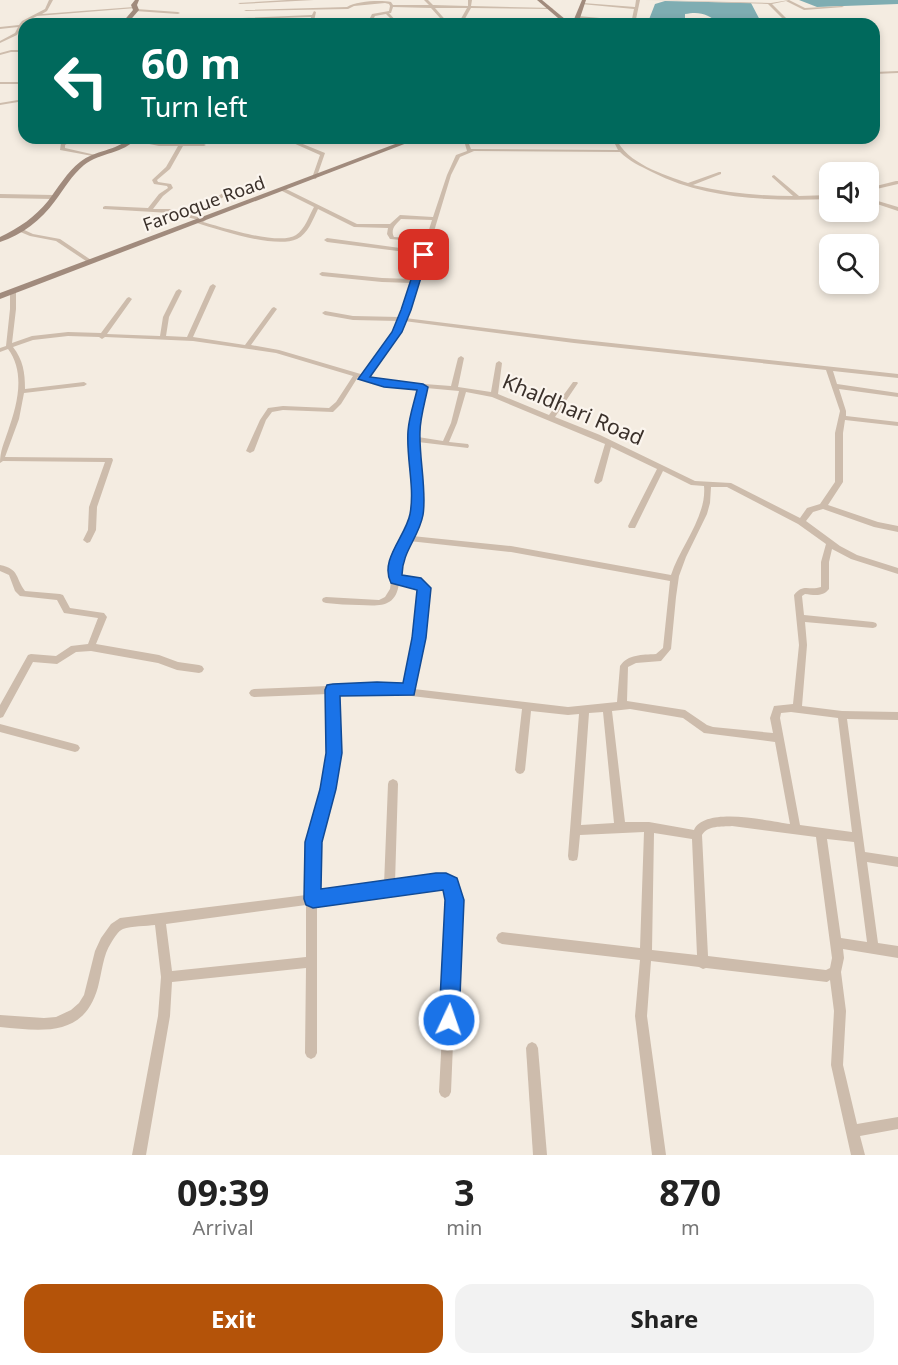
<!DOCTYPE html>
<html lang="en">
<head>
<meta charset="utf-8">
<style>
  :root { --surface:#fff; --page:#f2f2f2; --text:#222; --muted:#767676; --accent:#b45309 }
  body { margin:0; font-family:"Noto Sans",sans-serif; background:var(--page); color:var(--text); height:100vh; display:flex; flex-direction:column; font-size:22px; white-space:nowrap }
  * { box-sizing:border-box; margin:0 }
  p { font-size:20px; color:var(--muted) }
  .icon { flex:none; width:33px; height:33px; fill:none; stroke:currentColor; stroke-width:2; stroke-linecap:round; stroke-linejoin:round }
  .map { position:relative; height:1155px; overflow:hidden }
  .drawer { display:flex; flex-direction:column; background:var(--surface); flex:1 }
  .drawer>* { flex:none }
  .top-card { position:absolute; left:18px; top:18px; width:862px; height:126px; border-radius:18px; box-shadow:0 3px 9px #0003; background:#00695c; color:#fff; overflow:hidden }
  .buttons { position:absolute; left:819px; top:162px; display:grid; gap:12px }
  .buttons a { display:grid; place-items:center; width:60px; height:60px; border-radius:12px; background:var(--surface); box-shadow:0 3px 9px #0003; font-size:30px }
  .pin { position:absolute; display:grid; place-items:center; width:51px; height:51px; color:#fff; margin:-26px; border-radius:12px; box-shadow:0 3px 9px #0006 }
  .me { position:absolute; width:66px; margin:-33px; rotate:3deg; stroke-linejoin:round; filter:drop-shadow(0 0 4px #0008) }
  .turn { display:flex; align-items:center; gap:21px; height:126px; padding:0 24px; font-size:27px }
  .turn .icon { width:78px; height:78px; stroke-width:2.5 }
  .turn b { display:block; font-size:42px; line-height:51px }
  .eta { display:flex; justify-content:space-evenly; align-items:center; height:102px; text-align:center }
  .eta b { font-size:36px; font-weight:700; line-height:42px }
  .cta { display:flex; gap:12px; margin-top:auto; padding:12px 24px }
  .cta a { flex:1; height:69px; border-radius:18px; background:var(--accent); color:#fff; font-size:24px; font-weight:700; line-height:69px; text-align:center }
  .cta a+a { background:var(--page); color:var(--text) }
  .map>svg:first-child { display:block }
  .water { fill:#7fadb2 }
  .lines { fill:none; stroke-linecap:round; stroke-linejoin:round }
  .street { fill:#cdbcac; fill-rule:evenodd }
  .secondary { fill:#a18b7d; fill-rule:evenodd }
  .route { fill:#1a73e8; stroke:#114b97; stroke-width:1.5 }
  .labels { text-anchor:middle; stroke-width:4.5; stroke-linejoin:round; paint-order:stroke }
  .far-street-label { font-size:18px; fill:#3b312b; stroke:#fbf5ee }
  .street-label { font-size:21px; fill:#3b312b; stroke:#fbf5ee }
</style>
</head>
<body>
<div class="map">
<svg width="898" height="1155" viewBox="0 0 898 1155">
  <rect width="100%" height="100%" fill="#f4ece1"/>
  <g class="water">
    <polygon points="799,0 898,0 898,4 817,7"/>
    <path d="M665 1 751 3 762 24H720C708 14 700 11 685 14V24L648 22 655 4Z"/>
  </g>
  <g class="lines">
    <g class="street">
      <polygon points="49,0 53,0 47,11 42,14 134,7 136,8 37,16 24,23 17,35 0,43 0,41 15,33 18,27 0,29 0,27 19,25 22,21 45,9"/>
      <polygon points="287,0 314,0 240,4 238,3"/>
      <path d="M424 0H428L433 5 468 6V0H472L471 6 553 8 551 9 471 8 462 24H458L467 8H435L449 24H445L442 20 396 24 386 14 375 16 373 20 367 21V24H314L310 21 311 17 244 19 242 18 312 15 314 11 316 12 314 21 315 22H363L364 19 370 18 372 14 389 11 390 6 389 4 385 3 354 6 348 9 246 11 244 10 347 7C356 1 381 0 391 2L393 5H429ZM393 7 431 8 440 18 397 22 389 13H391Z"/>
      <polygon points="636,0 640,0 635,24 631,24 634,9 581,4 583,3 635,7"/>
      <polygon points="645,0 771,3 789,0 805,8 842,6 844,7 804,10 786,1 772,4 792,24 788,24 768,4"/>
      <polygon points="136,9 178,12 180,13 178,14 135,11"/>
      <polygon points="578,16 611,19 613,20 611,24 607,24 609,21 577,18"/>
      <polygon points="197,22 199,22 200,24 196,24"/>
      <polygon points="11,50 24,50 24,52 11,52 0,55 0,53"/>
      <polygon points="898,71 898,73 874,74 874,72"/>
      <rect x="0" y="82" width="24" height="2"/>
      <polygon points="24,99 24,101 0,105 0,103"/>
      <polygon points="71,138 76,138 65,145 65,148 100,156 98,157 60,150 61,143"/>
      <polygon points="282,138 288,138 325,153 316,179 312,178 320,155"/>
      <path d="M470 138H474L469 144 471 149 618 150 612 138H616C626 163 664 175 688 183L719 172H721V174L693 185C726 193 759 196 793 196L772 177V176L774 175 799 196 830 195V199C770 201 707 200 652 172 640 166 629 161 620 152L474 151 460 157 451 175 419 281 405 318 574 339 898 374V378L833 371 837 384 898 393V397L839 389 846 411V416L898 422V426L845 420 843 433V482L828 505 878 522 898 526V532L874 527 823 509 813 512 806 521 840 546 857 555 898 568V574L851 559 832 549 829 562V589C823 597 814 595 805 594L802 596 804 615 873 622 876 623 877 625 876 627 873 628 805 622 807 645 802 706 842 711 898 712V720L847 719 865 852 898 857V867L867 862 878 943 898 946V958L843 949 844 958 841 972 846 1011 843 1065 857 1124 898 1117V1129L860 1136 865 1155H851L831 1065 834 1011 830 980 827 982 706 968 703 969 699 967 651 961 647 1016 666 1155H652L635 1016 640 960 502 944 498 942 496 938 498 934 502 932 640 948 644 832 580 835 578 856 577 860 573 861 569 860 568 856 579 714 568 715 531 711 525 770 523 773 520 774 517 773 515 770 522 709 377 692 338 693V759L335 781 319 848 317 860V893L384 885 388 784 389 781 393 779 397 781 398 784 395 883 446 877 455 880 459 900 451 1092 449 1096 445 1098 441 1096 439 1092 449 900 446 887 317 904V1053L315 1057 311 1059 307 1057 305 1053 306 968 172 982 170 1016 146 1155H132L158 1016 161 977 155 925C147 926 131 926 123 929 118 931 114 938 111 943 103 955 102 972 98 987 84 1038 42 1031 0 1027V1015L44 1018 56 1017 71 1010 79 1003 84 995 95 951 101 938 111 924 120 918 306 895 307 860 308 848 327 769 329 739 328 694 254 697 251 696 249 693 251 690 254 689 377 684 405 687 415 638 420 588 414 585 399 583C396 608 379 606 359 605 348 605 337 604 326 603L323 602 322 600 323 598 326 597 379 600 385 597 390 589 395 551 411 523 414 501 410 430 420 388 384 385 367 380H362L361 378 358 377 341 404 333 412 283 410 272 412 266 420 254 451 250 453 246 451 260 420 268 408 283 406 329 408 336 402 353 376 276 353 193 341 105 337 102 339 99 337 68 336 33 340 13 347C23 360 25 372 25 389L84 382 87 384 84 386 24 393 19 419 5 457 112 458 113 460 97 507 96 530 90 542 87 543 83 540 88 530 89 507 105 462 3 461 0 463C0 451 4 443 8 431 17 405 26 373 8 349L0 352V348L6 346 10 309V291L13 289 16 291V309L12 343 32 336 68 332 101 333 127 298 129 297 132 299 107 334 160 336 163 317 176 291 179 289 182 291 169 317 166 336 187 337 210 286 213 284 216 286 193 337 245 345 272 308 274 307 277 309 251 345 279 350 364 375 389 339 398 321 353 320 325 315 322 313 325 311 353 316 400 317 412 283 382 282 322 276 319 274 322 272 382 278 413 279 421 254 327 242 324 240 327 238 422 251 425 242 390 239 387 234 388 228 354 227 318 209C313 219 308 234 297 239 275 249 220 230 197 223L196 222 199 220 170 213 103 209V207L105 206 148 208 159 194 168 188 167 186 154 184 152 180 166 167 178 146H159L130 140 132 139 159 144H204L206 145 204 146H183L170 169 157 180 158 182 171 184 173 188 163 196 153 209H170L189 215 226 191 228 192V194L194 216 205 219 206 220 203 222C221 227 280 246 296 235 305 229 309 216 314 207L282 191V189L284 188 357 224H390L400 215 433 217 447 175 456 155 467 151 465 144ZM401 219 432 220 426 239 394 237C390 229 396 224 401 219ZM404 321 574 343 826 370 840 411 835 433V482L820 504 807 508 800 518 731 483 695 481 600 435 555 417 578 383 577 382H573L549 415 498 394 502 363 499 361 496 363 491 392 458 387 464 358 461 356 458 358 451 386 384 381 369 376 395 339ZM426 388 459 391 451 423 443 441 418 437V430ZM466 392 492 397 605 444 594 481 595 483 598 484 602 481 611 447 657 469 628 526 629 528H635L663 471 691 485 704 486C707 516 680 547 671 575L511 546 412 536 419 523 422 501 418 442 468 448 469 446 468 444 449 442 457 423ZM711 487H727L798 524 826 544 821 562V587C809 591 803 583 794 595L799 645 793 704 774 706 770 718 773 733 713 727 707 725 685 710 627 701 628 667 636 663 661 661 671 649 676 597 679 576 686 557 707 514 710 503ZM409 541 511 552 670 581 663 648 656 654C642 655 628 654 620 666L617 702 568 707 414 689 423 638 428 587 419 580 400 577 403 551ZM630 709 683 718 704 733 775 742 790 824C769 821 705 806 694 830L649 822H625L612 711ZM603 712 614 823 581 825 589 713ZM791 712 838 718 852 832 800 825 780 718 781 713ZM732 826 816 837 832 958 830 968 826 970 708 956 702 835C708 825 721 827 732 826ZM654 833 692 839 697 955 652 950ZM827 839 854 842 867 942 841 938ZM306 905V957L172 971 166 924Z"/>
      <polygon points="896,181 898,181 898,184 868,191 868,188"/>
      <polygon points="0,194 53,195 56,197 53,199 0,198"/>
      <polygon points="868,198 898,207 898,211 868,201"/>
      <polygon points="20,228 33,234 60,239 94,262 89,263 56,241 30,236 18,231 17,230"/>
      <path d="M0 565C20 569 15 578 25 591L60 594 63 595 70 608 104 613 107 617 96 644 159 655 178 662 199 665 202 666 204 669 202 672 199 673 177 670 158 663 91 651 76 652 57 664 33 662 3 717 0 718V705L28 655 31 654 56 656 71 646 88 644 98 618 64 613 57 600 20 596 15 591 9 575 0 571Z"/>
      <polygon points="0,724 75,744 78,745 80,748 78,751 75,752 0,732"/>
      <polygon points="532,1042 536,1044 538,1048 547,1155 533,1155 526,1048 528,1044"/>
    </g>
    <g class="secondary">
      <polygon points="135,0 139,0 137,5 139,10 127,24 121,24 133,10 131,5"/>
      <polygon points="537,0 542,0 571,24 565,24"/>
      <polygon points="582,0 586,0 578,24 572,24"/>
      <path d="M130 138H137C123 154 101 152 84 165 72 175 64 189 55 201 41 220 22 235 0 242V237C19 228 35 217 48 201 58 188 67 172 80 162 95 150 116 151 130 138Z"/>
      <polygon points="411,138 420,138 0,299 0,293"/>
    </g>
  </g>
  <path class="route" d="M424 253 428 255 411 310 402 332 370 377 423 384 428 387C425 402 420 418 420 432 419 458 427 491 423 515 419 537 402 552 402 575L421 578 431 588 426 638 414 695 340 696 342 753 336 789 322 842 321 889 436 873H446L457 878 464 900 459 1020 456 1027 449 1030 442 1027 439 1020 445 900 443 890 313 908 306 905 304 899 305 842 320 789 326 753 325 690 327 685 333 684 377 682 403 683 412 638 417 590 391 583C379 560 406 536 410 514 415 487 406 458 408 431 409 417 414 403 417 390L384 387 358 379 392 332 401 310 419 255Z"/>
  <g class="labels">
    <g class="far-street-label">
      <text transform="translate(204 204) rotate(-20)" y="6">Farooque Road</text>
    </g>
    <g class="street-label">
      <text transform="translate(573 410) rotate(23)" y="7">Khaldhari Road</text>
    </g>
  </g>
</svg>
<div class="buttons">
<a><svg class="icon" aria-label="sound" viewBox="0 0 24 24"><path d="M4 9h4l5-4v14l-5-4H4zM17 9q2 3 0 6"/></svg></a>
<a><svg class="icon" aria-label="search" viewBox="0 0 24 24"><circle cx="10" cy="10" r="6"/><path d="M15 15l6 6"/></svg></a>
</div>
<div class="pin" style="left:424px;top:255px;background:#d93025"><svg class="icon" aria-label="arrive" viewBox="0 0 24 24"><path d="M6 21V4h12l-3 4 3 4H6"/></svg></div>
<svg class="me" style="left:449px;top:1020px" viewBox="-20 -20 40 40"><circle r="17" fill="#1a73e8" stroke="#fff" stroke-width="3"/><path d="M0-11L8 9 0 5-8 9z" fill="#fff"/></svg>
<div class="top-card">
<div class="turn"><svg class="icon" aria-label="left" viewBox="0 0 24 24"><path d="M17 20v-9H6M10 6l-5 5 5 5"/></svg><div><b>60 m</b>Turn left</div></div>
</div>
</div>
<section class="drawer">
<div class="eta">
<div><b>09:39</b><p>Arrival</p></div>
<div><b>3</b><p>min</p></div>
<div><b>870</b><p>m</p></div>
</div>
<div class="cta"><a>Exit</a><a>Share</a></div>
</section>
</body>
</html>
